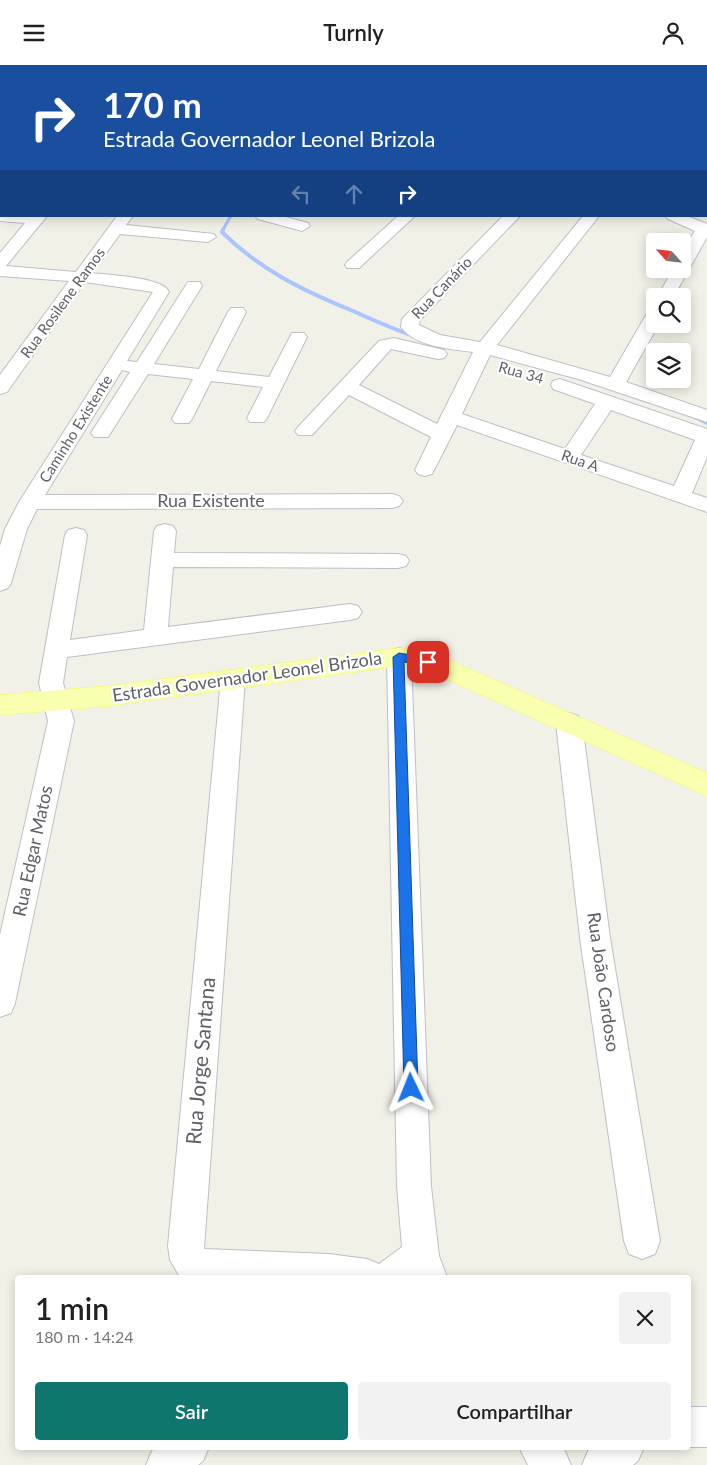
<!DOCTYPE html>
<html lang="pt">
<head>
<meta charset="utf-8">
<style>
  :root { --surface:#fff; --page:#f2f2f2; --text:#202124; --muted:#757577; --accent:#0f766e }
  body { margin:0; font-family:Lato,sans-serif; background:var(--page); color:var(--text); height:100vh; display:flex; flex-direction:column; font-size:19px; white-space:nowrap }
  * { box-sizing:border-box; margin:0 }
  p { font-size:16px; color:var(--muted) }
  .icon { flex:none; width:28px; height:28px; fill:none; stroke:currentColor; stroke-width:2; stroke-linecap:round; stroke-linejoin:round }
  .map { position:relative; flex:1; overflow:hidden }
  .drawer { position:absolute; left:15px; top:1210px; width:676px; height:175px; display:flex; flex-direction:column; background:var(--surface); border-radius:5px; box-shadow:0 2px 12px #0003 }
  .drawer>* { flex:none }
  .banner { position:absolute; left:0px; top:0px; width:708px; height:152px; box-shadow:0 2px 12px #0003; background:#1a4fa0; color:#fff; overflow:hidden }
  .needle { width:32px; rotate:297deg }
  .buttons { position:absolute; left:646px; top:168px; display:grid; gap:10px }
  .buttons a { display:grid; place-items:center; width:45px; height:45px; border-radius:5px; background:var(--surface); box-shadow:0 2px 12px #0003; font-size:25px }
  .pin { position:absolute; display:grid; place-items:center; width:42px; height:42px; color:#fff; margin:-21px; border-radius:10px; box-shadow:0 2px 8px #0006 }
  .me { position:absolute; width:55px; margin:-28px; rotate:358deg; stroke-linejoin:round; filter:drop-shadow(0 0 4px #0008) }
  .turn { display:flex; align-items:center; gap:18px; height:105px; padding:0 20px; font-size:22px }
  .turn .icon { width:65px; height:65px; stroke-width:2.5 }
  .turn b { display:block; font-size:35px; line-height:42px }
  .lanes { display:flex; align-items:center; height:48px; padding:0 20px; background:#0003; justify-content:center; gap:25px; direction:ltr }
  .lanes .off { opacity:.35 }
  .round { display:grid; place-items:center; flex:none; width:52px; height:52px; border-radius:5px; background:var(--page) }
  .summary { display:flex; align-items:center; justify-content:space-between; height:85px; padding:0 20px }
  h1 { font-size:30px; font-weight:600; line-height:38px }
  .primary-button { display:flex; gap:10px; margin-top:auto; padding:10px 20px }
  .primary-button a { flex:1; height:58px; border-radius:5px; background:var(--accent); color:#fff; font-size:20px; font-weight:600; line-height:58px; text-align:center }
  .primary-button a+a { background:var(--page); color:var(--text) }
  header { display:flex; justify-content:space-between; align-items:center; height:65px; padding:0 20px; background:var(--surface); font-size:22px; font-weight:600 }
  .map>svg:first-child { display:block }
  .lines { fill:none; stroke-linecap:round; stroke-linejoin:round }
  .stream-far1 { stroke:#a9c4ff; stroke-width:3 }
  .stream { stroke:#a9c4ff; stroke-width:4 }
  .minor-casing { stroke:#bebfc6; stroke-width:2 }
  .major-casing { stroke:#fcf755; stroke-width:1 }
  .minor { fill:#fff; fill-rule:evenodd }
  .major { fill:#f8ffae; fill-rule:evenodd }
  .route { fill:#1a73e8; stroke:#114b97 }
  .labels { text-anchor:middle; stroke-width:4.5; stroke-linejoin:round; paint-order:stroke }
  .far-street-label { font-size:15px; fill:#5e6068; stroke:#fff }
  .street-label { font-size:18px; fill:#5e6068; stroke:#fff }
  .near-street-label { font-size:21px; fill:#5e6068; stroke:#fff }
</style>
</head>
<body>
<header><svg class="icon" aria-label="menu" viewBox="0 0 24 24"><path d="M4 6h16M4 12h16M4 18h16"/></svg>Turnly<svg class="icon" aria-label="person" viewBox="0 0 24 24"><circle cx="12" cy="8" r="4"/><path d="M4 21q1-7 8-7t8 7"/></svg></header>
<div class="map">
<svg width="707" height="1400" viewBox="0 0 707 1400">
  <rect width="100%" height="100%" fill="#f1f1e7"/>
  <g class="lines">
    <g class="stream-far1">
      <polyline points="31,0 34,1"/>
      <polyline points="222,166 231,151"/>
    </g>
    <g class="stream">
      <path d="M223 165 222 167C260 205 304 226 353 246 373 255 393 264 414 271"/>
      <polyline points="693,351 707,358"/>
    </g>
    <g class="minor-casing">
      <g id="minor">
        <polygon points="15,0 29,0 29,1 16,1"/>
        <polygon points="42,0 57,0 57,1 43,1"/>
        <polygon points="185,0 200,0 200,1 186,1"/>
        <polygon points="401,0 419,0 419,1 402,1"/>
        <rect x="597" y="0" width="12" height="1"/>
        <polygon points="625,0 647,0 647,1 626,1"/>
        <rect x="706" y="5" width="1" height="8"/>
        <rect x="706" y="63" width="1" height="8"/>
        <rect x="706" y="122" width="1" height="8"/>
        <path d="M0 146 1 151H47L6 201 76 207 117 151H133L126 160 214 169 216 172 208 177 120 169 92 208C108 210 163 212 169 227L127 296 137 297 188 217H200L202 221 154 299 199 304 228 247 231 243H243L246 247 216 306 269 312 292 268H304L307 272 267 353 264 357H250L247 353 263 322 211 316 192 354 189 358H175L172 354 193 314 148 309 108 372H94L91 368 130 307 122 305 45 430 392 429 399 431 403 436 399 441 392 443 37 444 27 464 11 518 8 523 0 526V481L5 464 19 437 153 227 85 217 7 327 0 329V310L69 216 0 211V188L25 158 0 156Z"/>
        <polygon points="255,151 282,151 308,158 310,161 302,166 258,154"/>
        <polygon points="398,151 415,151 359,203 347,203 345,200 347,197"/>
        <path d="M503 151H520L420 255 419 260 440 270 480 277 583 151H599L497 280 610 312 646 250 649 246 655 245V259H659L626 317 707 345V357L578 314 490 290 462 349 565 384 595 339 553 324 551 320 553 316 560 314 707 364V392L692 428 707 433V447L457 360 432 409 425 411 418 409 415 405 431 372 349 330 312 370H298L295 366 298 362 379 276 394 273 444 285 447 289 444 293 438 294 391 284 359 320 437 359 473 287C452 284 415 282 401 262L402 254ZM611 345 695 375 674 421 581 390Z"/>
        <polygon points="665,151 687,151 707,159 707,172 674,231 658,231 673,204 682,204 682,187 695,166 668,154"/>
        <polygon points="165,459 173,461 176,466 174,488 398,489 406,491 409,496 406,501 398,503 173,502 168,562 350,539 358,541 362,547 358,553 350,555 67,592 63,618 74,656 15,938 11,948 0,952 0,870 48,656 39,618 65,470 68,465 76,463 84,465 87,470 70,575 144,565 154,466 157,461"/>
        <polygon points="399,583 408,586 411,592 431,1121 439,1191 447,1212 180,1212 170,1195 168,1181 221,614 224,608 233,605 242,608 245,614 204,1184 329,1189 367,1194 379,1199 402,1182 397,1121 387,592 390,586"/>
        <polygon points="569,648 578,651 582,658 610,873 660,1176 655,1189 642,1194 629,1189 624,1176 580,873 556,658 560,651"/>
        <rect x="689" y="1342" width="18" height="40"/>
        <polygon points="156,1382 209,1382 203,1396 198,1400 146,1400 152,1386"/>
        <polygon points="519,1382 563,1382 571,1400 528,1400"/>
        <polygon points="592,1382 644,1382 638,1396 633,1400 582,1400 588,1386"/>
      </g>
    </g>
    <g class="major-casing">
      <polygon id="major" points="399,583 415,585 451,596 707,708 707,731 433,608 399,601 108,641 0,650 0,630 108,621"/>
    </g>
    <use href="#minor" class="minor"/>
    <use href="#major" class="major"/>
  </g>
  <polygon class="route" points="399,588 428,593 433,597 428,601 404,597 418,1023 416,1028 411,1030 406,1028 404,1023 393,592"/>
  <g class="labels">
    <g class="far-street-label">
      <text transform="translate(442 223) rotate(-46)" y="5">Rua Canário</text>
      <text transform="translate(63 238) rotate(-54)" y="5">Rua Rosilene Ramos</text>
      <text transform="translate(521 308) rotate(16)" y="5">Rua 34</text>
      <text transform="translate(76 364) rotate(-58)" y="5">Caminho Existente</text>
      <text transform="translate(580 396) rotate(19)" y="5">Rua A</text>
    </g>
    <g class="street-label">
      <text x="211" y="442">Rua Existente</text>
      <text transform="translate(247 612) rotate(-8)" y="6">Estrada Governador Leonel Brizola</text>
      <text transform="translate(33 786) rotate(-78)" y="6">Rua Edgar Matos</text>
      <text transform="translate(603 917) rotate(82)" y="6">Rua João Cardoso</text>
    </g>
    <g class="near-street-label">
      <text transform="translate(201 996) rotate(-85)" y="7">Rua Jorge Santana</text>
    </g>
  </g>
</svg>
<div class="buttons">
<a><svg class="needle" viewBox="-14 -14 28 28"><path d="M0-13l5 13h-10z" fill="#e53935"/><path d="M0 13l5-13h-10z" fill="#757577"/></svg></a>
<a><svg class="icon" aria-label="search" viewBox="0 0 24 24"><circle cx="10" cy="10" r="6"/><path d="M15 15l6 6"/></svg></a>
<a><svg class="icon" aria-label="layers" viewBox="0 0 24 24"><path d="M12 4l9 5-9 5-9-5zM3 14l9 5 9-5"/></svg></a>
</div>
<div class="pin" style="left:428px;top:597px;background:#d93025"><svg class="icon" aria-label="arrive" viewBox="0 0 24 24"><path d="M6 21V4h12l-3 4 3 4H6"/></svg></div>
<svg class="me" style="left:411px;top:1023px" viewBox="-20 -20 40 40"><path d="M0-17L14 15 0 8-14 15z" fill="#1a73e8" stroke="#fff" stroke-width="4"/></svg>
<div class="banner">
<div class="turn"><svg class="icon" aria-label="right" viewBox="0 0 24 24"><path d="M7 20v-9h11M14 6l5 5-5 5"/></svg><div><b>170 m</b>Estrada Governador Leonel Brizola</div></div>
<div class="lanes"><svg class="icon off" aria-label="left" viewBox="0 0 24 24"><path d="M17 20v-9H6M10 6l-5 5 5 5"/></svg><svg class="icon off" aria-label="ahead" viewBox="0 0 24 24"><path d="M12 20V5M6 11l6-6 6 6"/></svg><svg class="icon" aria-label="right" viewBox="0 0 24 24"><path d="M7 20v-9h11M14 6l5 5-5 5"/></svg></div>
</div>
<section class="drawer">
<div class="summary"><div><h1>1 min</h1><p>180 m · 14:24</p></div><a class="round"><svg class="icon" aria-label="close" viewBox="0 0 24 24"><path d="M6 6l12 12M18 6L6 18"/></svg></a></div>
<div class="primary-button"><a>Sair</a><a>Compartilhar</a></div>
</section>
</div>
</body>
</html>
